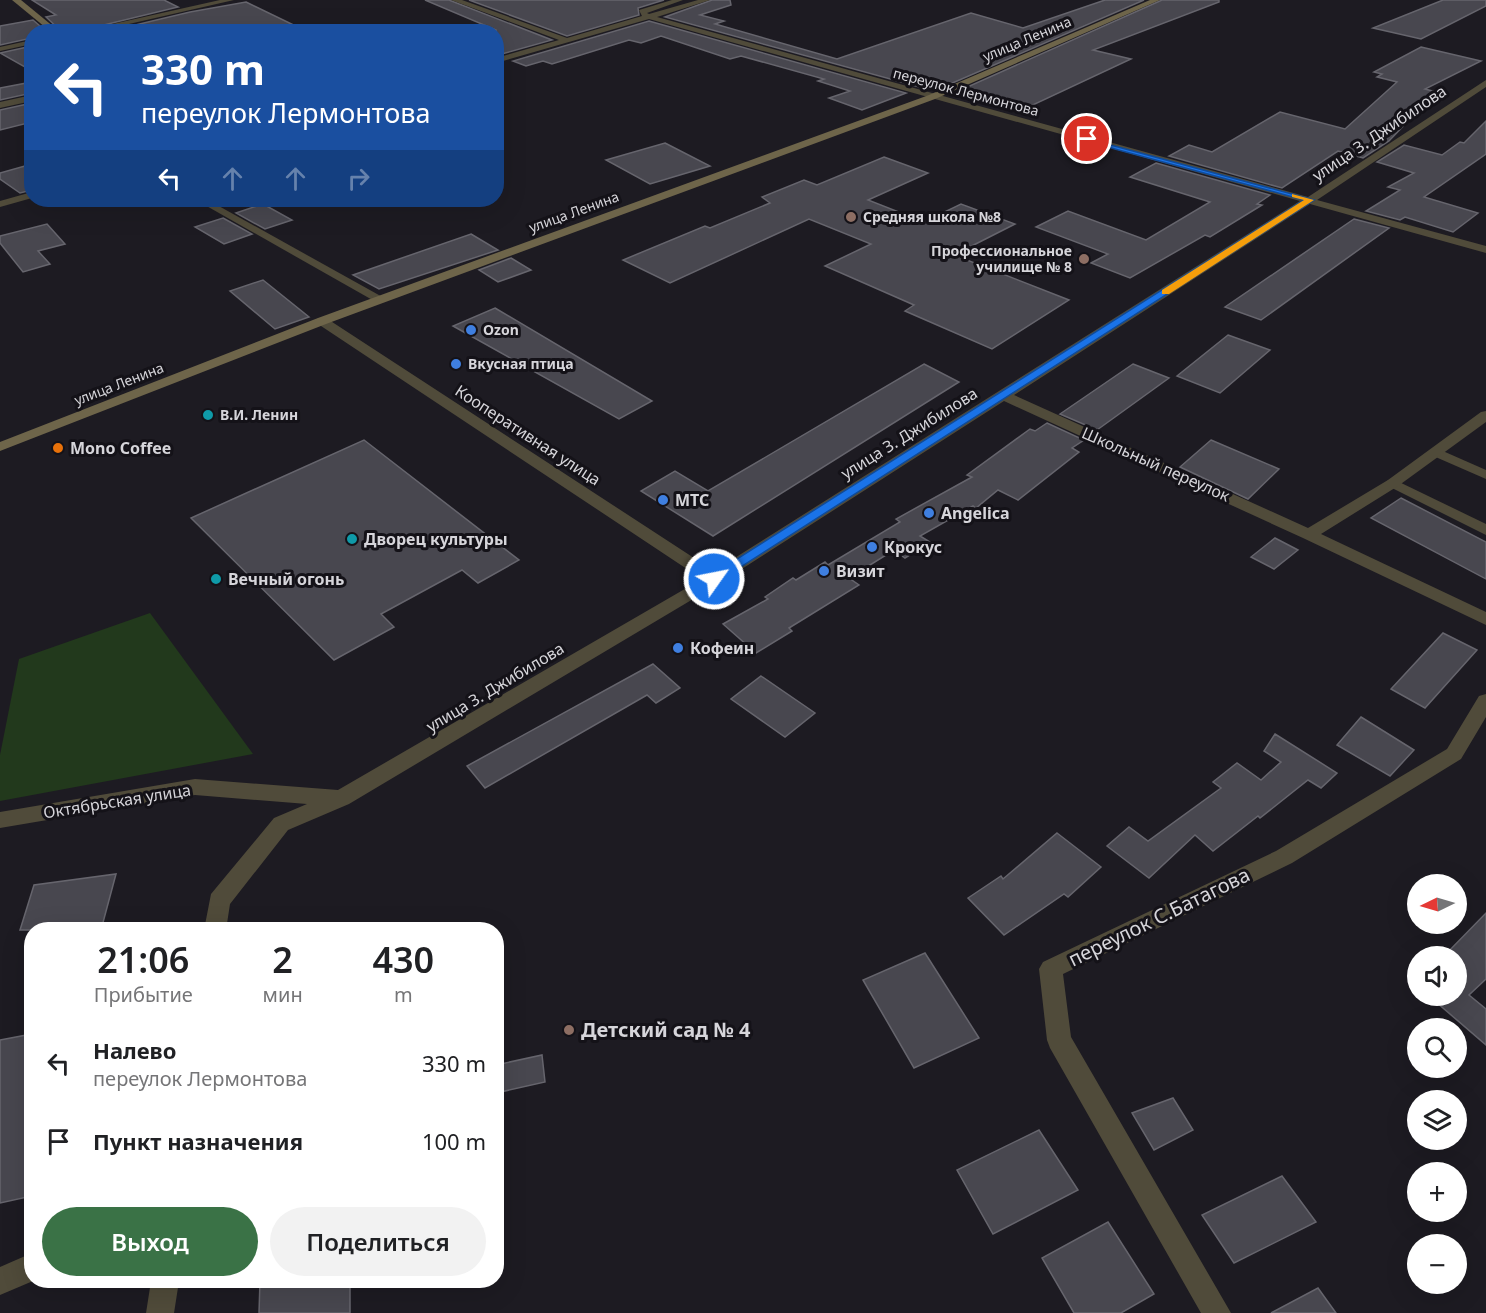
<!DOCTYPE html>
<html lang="ru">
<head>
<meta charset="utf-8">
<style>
  :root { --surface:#fff; --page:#f2f2f2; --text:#202124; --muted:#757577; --accent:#3a7246 }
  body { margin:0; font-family:"Noto Sans",sans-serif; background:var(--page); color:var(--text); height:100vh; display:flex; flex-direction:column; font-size:22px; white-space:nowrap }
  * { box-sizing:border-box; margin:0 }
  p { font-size:20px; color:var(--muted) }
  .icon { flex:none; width:33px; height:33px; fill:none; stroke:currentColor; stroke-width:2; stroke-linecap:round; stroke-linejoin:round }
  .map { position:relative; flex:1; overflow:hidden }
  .side { position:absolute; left:24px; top:922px; width:480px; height:366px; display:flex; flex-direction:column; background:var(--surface); border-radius:24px; box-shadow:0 6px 24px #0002 }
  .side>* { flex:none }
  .guide { position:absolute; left:24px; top:24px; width:480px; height:183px; border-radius:24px; box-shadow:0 6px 24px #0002; background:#1a4fa0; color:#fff; overflow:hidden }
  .needle { width:39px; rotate:265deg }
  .controls { position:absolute; left:1407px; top:874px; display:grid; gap:12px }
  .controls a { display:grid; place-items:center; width:60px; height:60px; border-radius:50%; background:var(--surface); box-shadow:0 6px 24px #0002; font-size:30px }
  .pin { position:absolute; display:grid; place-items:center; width:51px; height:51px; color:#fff; margin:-26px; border:3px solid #fff; border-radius:50%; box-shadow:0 2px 6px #0007 }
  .me { position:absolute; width:66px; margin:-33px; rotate:57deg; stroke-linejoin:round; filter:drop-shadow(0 0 4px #0008) }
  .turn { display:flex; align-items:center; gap:21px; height:126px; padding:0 18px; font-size:27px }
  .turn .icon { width:78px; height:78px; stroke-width:2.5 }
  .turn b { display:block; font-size:42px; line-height:51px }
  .lanes { display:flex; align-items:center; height:57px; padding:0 18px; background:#0003; justify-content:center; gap:30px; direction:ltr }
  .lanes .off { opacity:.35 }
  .eta { display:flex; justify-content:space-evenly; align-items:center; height:102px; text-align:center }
  .eta b { font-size:36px; font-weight:600; line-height:42px }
  .primary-button { display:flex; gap:12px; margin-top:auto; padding:12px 18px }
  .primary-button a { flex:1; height:69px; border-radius:36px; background:var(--accent); color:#fff; font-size:24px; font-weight:600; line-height:69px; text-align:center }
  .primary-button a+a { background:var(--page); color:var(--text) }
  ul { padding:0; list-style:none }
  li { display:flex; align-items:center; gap:18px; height:78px; padding:0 18px }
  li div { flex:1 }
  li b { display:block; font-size:22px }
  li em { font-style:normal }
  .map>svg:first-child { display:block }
  .green { fill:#22391c }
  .building { fill:#48474f; stroke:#66656d; stroke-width:1.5 }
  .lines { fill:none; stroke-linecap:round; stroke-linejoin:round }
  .lane { fill:#504b3a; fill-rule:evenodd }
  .street { fill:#504b3a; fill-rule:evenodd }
  .secondary { fill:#6e654a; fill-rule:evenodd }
  .route { fill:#1a73e8; stroke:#114b97; stroke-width:1.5 }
  .slow { fill:#f59e0b }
  .education-dot { fill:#8d6e63; stroke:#141218; stroke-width:2 }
  .shop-dot { fill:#3f7fe0; stroke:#141218; stroke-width:2 }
  .culture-dot { fill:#0f9aa8; stroke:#141218; stroke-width:2 }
  .food-dot { fill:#e8710a; stroke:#141218; stroke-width:2 }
  .labels { text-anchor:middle; stroke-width:6; stroke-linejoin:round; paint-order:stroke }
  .far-street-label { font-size:14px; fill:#d6d5da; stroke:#141218 }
  .far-poi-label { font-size:14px; font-weight:bold; fill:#d6d5da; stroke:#141218; text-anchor:start }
  .street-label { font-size:16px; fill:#d6d5da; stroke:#141218 }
  .poi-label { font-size:16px; font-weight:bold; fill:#d6d5da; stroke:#141218; text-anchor:start }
  .near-street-label { font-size:20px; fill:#d6d5da; stroke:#141218 }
  .near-poi-label { font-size:20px; font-weight:bold; fill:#d6d5da; stroke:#141218; text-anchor:start }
</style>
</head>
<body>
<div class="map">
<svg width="1486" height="1313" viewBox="0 0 1486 1313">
  <rect width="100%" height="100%" fill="#1d1b22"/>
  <polygon class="green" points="150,613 253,754 0,801 0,755 19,659"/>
  <g class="building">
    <polygon points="32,0 164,0 178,7 75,32 62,32 46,17 56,15"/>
    <polygon points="425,0 449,0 552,40 498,55 496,30"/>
    <polygon points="469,0 664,0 638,8 639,15 567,36"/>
    <polygon points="712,0 730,0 731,5 700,15 724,21 715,24 837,59 971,13 1023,28 1105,0 1144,0 941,88 931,85 923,88 665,17"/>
    <polygon points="1162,0 1219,0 1219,2 1093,50 1131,59 1020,111 956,92"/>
    <polygon points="1443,0 1486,0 1486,6 1421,39 1373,28"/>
    <polygon points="246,2 308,32 106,32 190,12"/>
    <polygon points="33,20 47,32 32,32 32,38 0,45 0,26"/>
    <polygon points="649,21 906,93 862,110 829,98 850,91 818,81 824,79 741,56 730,59 661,36 641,43 629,40 552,64 543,61 526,66 513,61"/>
    <polygon points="32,46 32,71 0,53"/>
    <polygon points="1421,47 1481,61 1425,89 1436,92 1389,141 1363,158 1338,151 1282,188 1169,156 1189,145 1212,152 1280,112 1345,129 1397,82 1377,77 1382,74 1374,72"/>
    <polygon points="32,82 32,93 0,100 0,88"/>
    <polygon points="32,103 32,122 0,130 0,110"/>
    <polygon points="1486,121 1486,154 1424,197 1478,213 1453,232 1405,217 1400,220 1366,211 1400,190 1388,187 1414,173 1377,162 1404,145 1442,155 1460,142 1464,143"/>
    <polygon points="665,143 710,166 650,184 606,160"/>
    <polygon points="884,157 928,173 868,200 924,222 961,204 1015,224 954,255 1069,300 992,349 905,311 914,305 825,266 871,244 809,219 670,283 623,260 705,226 710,228 770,203 762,197 804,180 817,185"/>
    <polygon points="1156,163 1270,195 1257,204 1262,205 1210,237 1205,235 1130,278 1091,263 1108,254 1036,227 1068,211 1146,240 1210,202 1130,177"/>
    <polygon points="32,164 32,190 20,193 0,179 0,173"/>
    <polygon points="263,204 292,220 265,229 236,213"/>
    <polygon points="223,218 252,234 224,244 195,227"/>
    <polygon points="1354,219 1389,228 1261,320 1225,307"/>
    <polygon points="47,224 65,244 38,251 50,264 23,272 0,243 0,236"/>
    <polygon points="471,234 498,250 379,289 353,275"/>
    <polygon points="511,258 531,270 498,282 479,270"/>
    <polygon points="263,280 309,317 275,329 230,291"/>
    <polygon points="495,308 652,401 619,419 453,326"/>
    <polygon points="1228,335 1270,350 1220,393 1177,376"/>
    <polygon points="924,364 959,382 713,536 641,491 675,471 708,491"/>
    <polygon points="1133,364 1169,378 1097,430 1060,414"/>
    <polygon points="1047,423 1084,440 1072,448 1079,452 1018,500 998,490 976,508 973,506 920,536 930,542 905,558 894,550 849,578 859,585 789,628 792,631 756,653 723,624 768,599 765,597 793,578 796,580 825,562 828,565 900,522 896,519 972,477 967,475 1030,429 1035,431"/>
    <polygon points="364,440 519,560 478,583 462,570 381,614 394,627 334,660 191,518"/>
    <polygon points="1211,440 1279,469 1248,499 1180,467"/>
    <polygon points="1401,498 1486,542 1486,579 1371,518"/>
    <polygon points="1275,538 1298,550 1274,569 1251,557"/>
    <polygon points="1443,633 1477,650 1425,708 1391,689"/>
    <polygon points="653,664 680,688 656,703 647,695 485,788 467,766"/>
    <polygon points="761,676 815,713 785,737 731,699"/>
    <polygon points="1361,717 1414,750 1390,776 1337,745"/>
    <polygon points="1275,734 1337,773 1321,788 1308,780 1260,818 1258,816 1213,851 1195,835 1149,878 1107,846 1129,827 1148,841 1221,788 1213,782 1237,763 1261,780 1281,762 1264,751"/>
    <polygon points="1057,833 1101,867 1068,897 1064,894 1004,935 968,898 1001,876 1003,879"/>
    <polygon points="116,874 101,930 20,930 34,885"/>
    <polygon points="1486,913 1486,979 1469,995 1486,1009 1486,1045 1429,996 1456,996 1456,957 1424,957 1436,947 1445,955"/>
    <polygon points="925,953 979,1038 914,1068 863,980"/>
    <polygon points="32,1034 32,1196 0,1203 0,1040"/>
    <polygon points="542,1055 545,1082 496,1093 496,1065"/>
    <polygon points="1173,1098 1193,1130 1154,1150 1132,1113"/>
    <polygon points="1039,1130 1078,1190 993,1234 957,1170"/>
    <polygon points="1282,1176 1316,1222 1234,1263 1202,1215"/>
    <polygon points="1108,1222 1154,1294 1121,1313 1074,1313 1042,1258"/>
    <polygon points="260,1281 350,1281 350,1313 259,1313"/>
    <polygon points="1318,1288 1336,1313 1271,1313"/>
  </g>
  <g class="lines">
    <g class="lane">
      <polygon points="1436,448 1486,470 1486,479 1431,455 1429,452"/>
      <polygon points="1393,479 1486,524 1486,535 1388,486 1386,483 1388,480"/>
    </g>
    <g class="street">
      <polygon points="220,0 234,0 94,32 77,32"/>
      <polygon points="451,0 462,0 567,38 642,16 639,10 672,0 683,0 647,13 649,14 698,0 710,0 657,17 1308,197 1486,80 1486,87 1317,200 1486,246 1486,253 1310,204 1014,395 1308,528 1388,480 1481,412 1486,411 1486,422 1398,486 1321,534 1486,612 1486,625 1303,538 1004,401 720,583 349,804 288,830 230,904 226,930 204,930 211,894 274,818 307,804 195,795 0,828 0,812 195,779 338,790 702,579 318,324 316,321 318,318 326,318 714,571 1300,201 649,19 496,63 496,58 559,40"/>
      <polygon points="32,40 32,44 0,51 0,47"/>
      <polygon points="32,95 32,101 0,108 0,102"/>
      <polygon points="32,192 32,198 0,207 0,201"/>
      <polygon points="196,200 208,200 386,299 380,303 376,302"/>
      <polygon points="1486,694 1486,717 1461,759 1292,863 1063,974 1071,1037 1231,1313 1201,1313 1050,1048 1047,1040 1039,969 1043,962 1276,851 1447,749 1479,696"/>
      <polygon points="32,1253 33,1281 0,1295 0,1267"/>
      <polygon points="151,1281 179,1281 174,1313 146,1313"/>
    </g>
    <g class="secondary">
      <polygon points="12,0 21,0 60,32 51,32"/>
      <polygon points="1150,0 1160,0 935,99 326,324 0,451 0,442 318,318 929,95"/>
    </g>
  </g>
  <polygon class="route" points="1085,138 1314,200 719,581 710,581 708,579 710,576 1304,200 1085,141"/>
  <polygon class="slow" points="1292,194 1314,200 1169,294 1162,294 1162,290 1304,200 1292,197"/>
  <g class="education-dot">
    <circle cx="851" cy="217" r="6"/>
    <circle cx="1084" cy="259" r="6"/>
    <circle cx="569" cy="1030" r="6"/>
  </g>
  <g class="shop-dot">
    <circle cx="471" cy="330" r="6"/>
    <circle cx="456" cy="364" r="6"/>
    <circle cx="663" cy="500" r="6"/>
    <circle cx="929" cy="513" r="6"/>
    <circle cx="872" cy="547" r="6"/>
    <circle cx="824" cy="571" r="6"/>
    <circle cx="678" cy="648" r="6"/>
  </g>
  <g class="culture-dot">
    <circle cx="208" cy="415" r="6"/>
    <circle cx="352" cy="539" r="6"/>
    <circle cx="216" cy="579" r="6"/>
  </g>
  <circle class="food-dot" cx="58" cy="448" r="6"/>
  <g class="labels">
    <g class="far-street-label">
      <text transform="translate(1027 39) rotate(-23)" y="5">улица Ленина</text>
      <text transform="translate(966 92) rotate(15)" y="5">переулок Лермонтова</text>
      <text transform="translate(574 212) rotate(-20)" y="5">улица Ленина</text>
      <text transform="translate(119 384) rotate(-21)" y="5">улица Ленина</text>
    </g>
    <g class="far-poi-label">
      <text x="863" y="222">Средняя школа №8</text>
      <text x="1072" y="256" text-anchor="end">Профессиональное<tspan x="1072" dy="16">училище № 8</tspan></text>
      <text x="483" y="335">Ozon</text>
      <text x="468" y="369">Вкусная птица</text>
      <text x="220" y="420">В.И. Ленин</text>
    </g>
    <g class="street-label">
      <text transform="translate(1379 133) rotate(-34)" y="6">улица З. Джибилова</text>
      <text transform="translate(909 433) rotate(-32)" y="6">улица З. Джибилова</text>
      <text transform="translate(528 435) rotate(33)" y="6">Кооперативная улица</text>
      <text transform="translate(1156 464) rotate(24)" y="6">Школьный переулок</text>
      <text transform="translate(495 687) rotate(-31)" y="6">улица З. Джибилова</text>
      <text transform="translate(117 801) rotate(-9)" y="6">Октябрьская улица</text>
    </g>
    <g class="poi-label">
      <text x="70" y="454">Mono Coffee</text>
      <text x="675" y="506">МТС</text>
      <text x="941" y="519">Angelica</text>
      <text x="364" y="545">Дворец культуры</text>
      <text x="884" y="553">Крокус</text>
      <text x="836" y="577">Визит</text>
      <text x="228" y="585">Вечный огонь</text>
      <text x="690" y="654">Кофеин</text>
    </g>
    <g class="near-street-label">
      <text transform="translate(1159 917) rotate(-26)" y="7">переулок С.Батагова</text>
    </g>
    <g class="near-poi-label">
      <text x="581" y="1037">Детский сад № 4</text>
    </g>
  </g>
</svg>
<div class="controls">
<a><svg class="needle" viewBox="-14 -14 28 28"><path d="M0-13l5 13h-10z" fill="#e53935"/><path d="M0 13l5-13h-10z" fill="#757577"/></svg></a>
<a><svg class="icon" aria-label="sound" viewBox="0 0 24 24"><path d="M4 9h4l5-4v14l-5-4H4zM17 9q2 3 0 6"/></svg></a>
<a><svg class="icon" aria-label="search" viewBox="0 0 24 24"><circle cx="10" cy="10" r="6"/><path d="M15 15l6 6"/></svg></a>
<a><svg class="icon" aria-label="layers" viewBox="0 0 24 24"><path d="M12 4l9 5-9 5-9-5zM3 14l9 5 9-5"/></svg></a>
<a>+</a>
<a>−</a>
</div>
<div class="pin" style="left:1087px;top:139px;background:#d93025"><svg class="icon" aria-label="arrive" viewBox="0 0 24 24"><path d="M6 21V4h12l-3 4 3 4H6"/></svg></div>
<svg class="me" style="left:714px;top:579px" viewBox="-20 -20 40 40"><circle r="17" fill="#1a73e8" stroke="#fff" stroke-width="3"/><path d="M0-11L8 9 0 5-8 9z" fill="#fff"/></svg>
<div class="guide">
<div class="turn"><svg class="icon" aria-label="left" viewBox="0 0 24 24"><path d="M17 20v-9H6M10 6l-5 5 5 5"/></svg><div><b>330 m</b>переулок Лермонтова</div></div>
<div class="lanes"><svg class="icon" aria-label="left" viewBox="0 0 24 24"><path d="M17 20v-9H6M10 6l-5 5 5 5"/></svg><svg class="icon off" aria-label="ahead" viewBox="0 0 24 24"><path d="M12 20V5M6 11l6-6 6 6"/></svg><svg class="icon off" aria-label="ahead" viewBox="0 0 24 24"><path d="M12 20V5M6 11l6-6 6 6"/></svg><svg class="icon off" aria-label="right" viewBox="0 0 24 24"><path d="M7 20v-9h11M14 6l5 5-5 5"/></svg></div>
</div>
<section class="side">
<div class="eta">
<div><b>21:06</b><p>Прибытие</p></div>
<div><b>2</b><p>мин</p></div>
<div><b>430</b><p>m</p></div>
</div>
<ul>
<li><svg class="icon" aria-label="left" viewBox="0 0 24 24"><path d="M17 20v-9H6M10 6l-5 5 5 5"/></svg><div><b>Налево</b><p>переулок Лермонтова</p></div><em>330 m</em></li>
<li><svg class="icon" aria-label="arrive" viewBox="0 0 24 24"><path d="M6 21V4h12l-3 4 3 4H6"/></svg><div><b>Пункт назначения</b></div><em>100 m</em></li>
</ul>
<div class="primary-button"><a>Выход</a><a>Поделиться</a></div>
</section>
</div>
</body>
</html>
